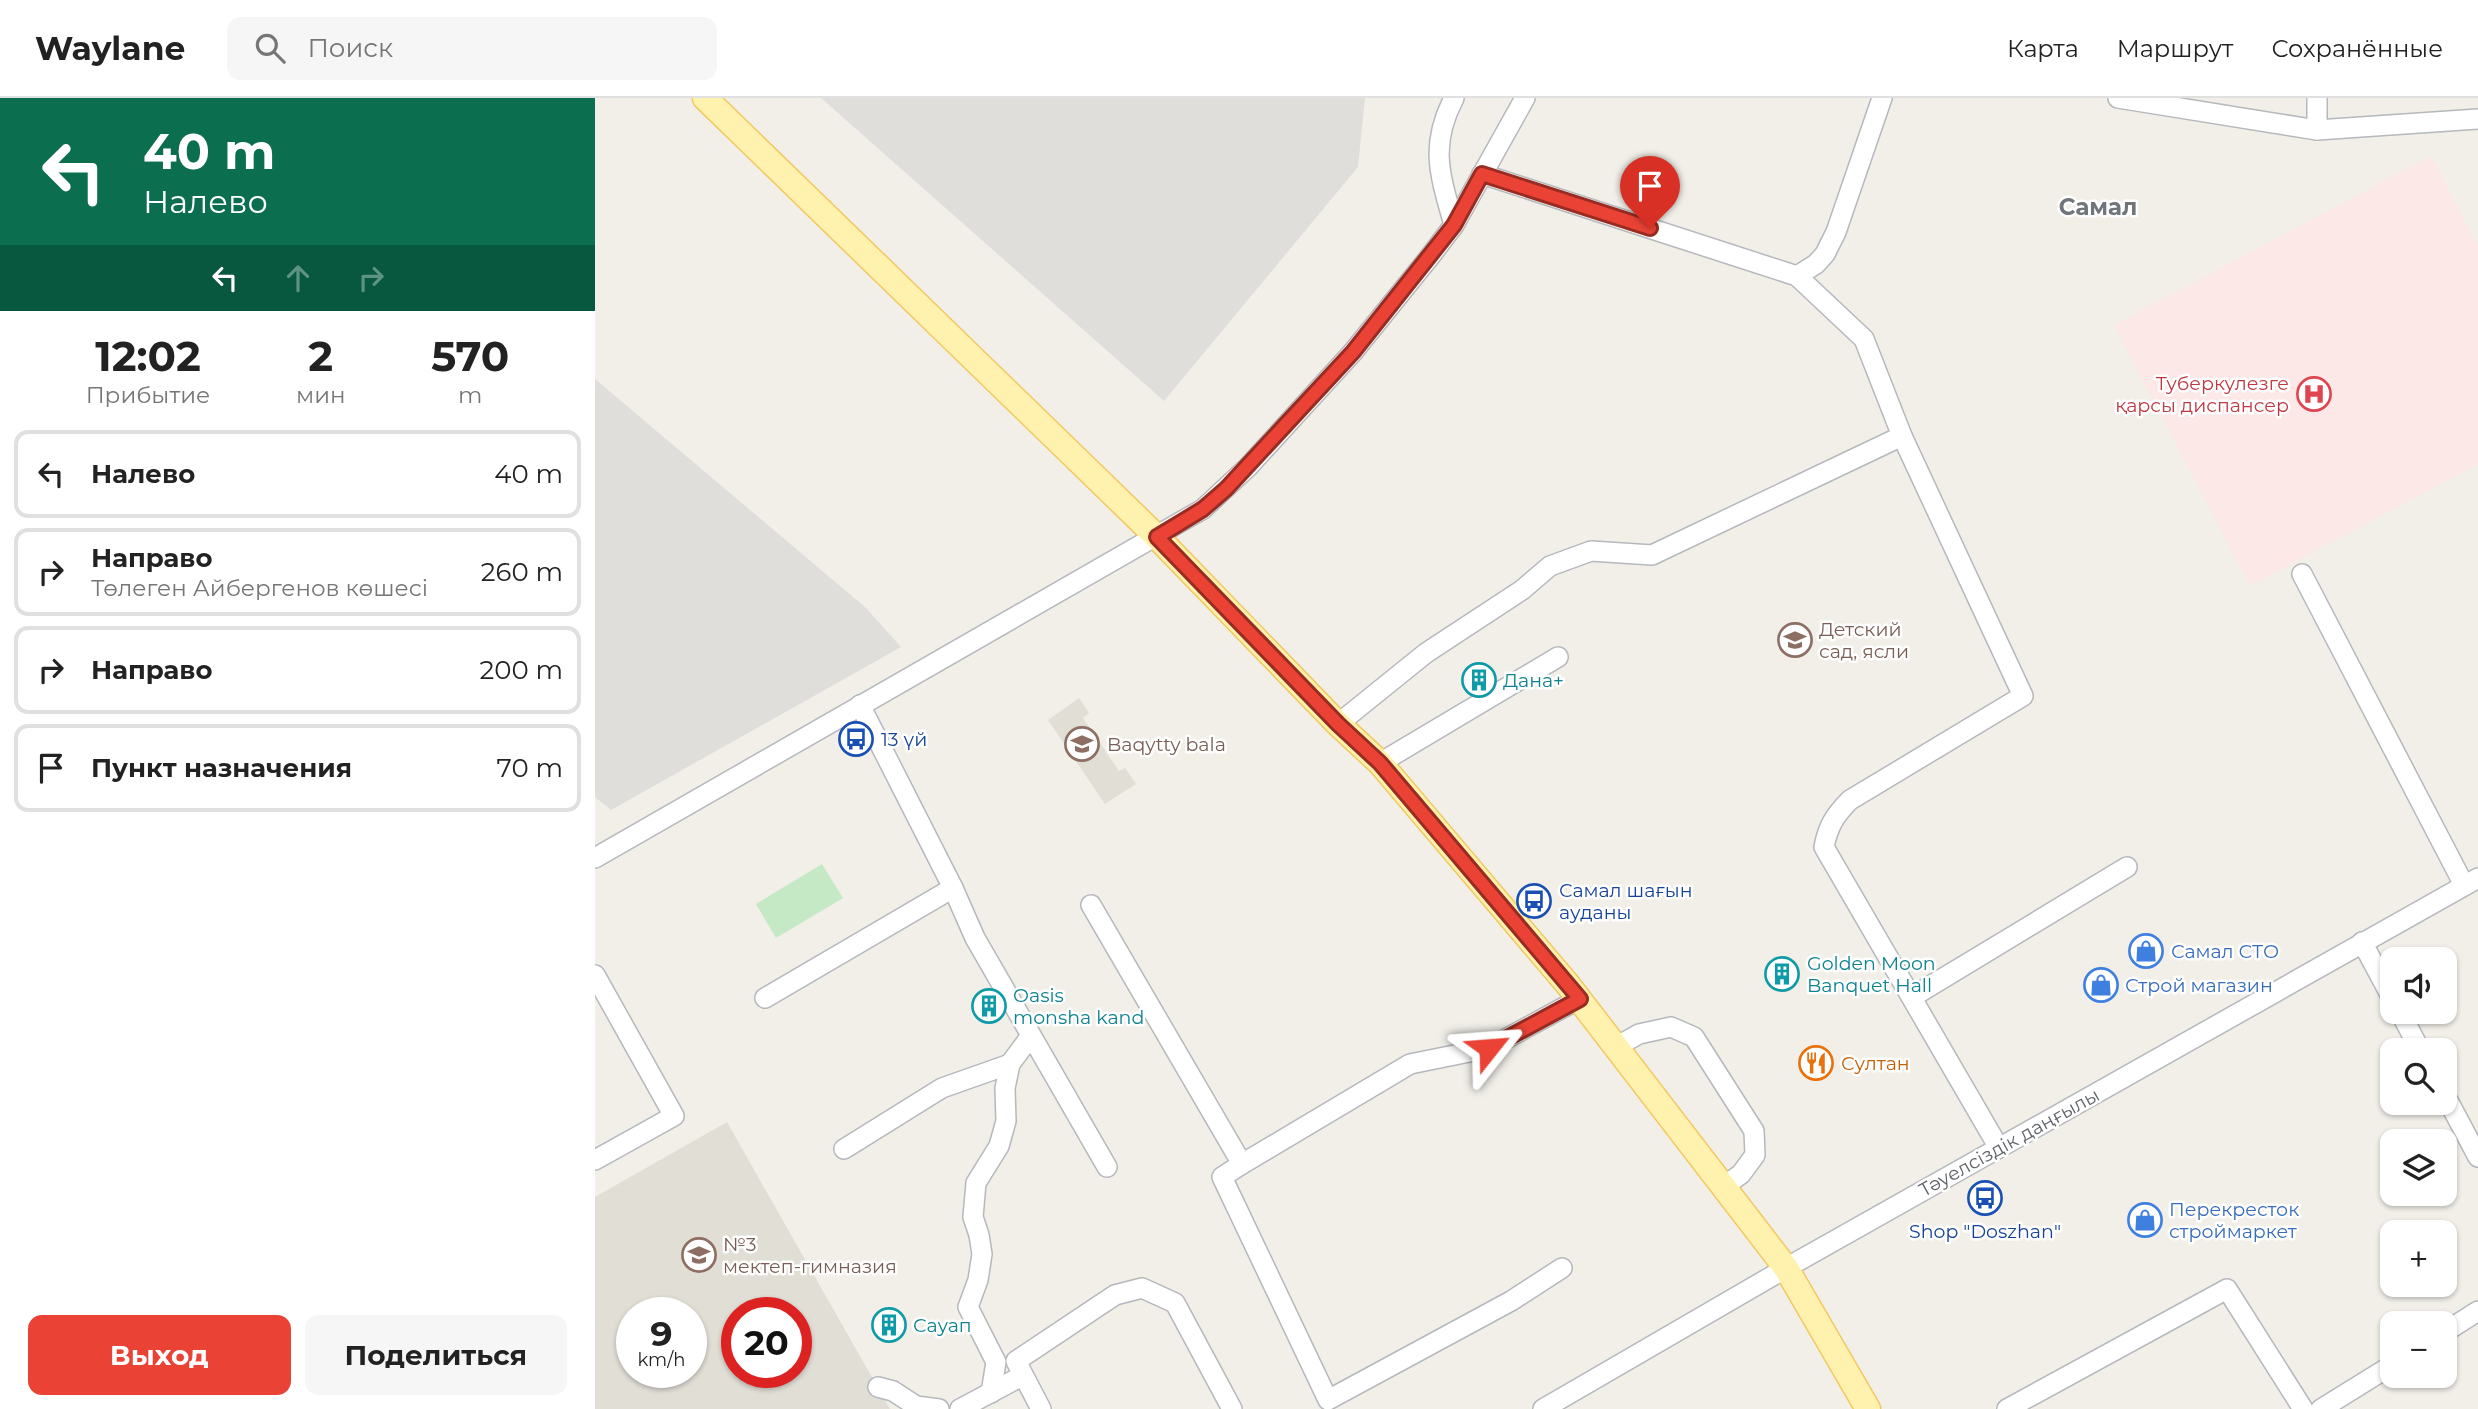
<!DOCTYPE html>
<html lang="ru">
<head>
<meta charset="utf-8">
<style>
  :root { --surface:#fff; --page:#f6f6f6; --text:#222; --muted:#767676; --line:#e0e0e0; --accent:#ea4335 }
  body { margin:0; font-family:Montserrat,sans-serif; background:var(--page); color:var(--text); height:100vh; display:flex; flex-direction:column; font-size:26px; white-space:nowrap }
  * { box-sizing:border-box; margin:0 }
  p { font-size:23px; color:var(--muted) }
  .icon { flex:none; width:38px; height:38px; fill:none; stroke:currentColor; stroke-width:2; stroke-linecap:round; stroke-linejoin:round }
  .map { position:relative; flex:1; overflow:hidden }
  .sheet { display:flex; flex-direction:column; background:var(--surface); width:595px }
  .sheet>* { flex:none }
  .top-card { background:#0b6e4f; color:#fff; overflow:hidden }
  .controls { position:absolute; left:1785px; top:849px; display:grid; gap:14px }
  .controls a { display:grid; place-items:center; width:77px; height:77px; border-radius:14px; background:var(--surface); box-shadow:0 2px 5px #0004; font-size:35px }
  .speed { position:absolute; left:21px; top:1199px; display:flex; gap:14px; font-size:35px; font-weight:700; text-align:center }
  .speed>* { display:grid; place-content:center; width:91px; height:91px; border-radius:50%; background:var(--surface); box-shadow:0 2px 5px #0004; line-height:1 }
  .speed small { font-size:18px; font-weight:400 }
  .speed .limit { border:10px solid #d22; background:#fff; color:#111 }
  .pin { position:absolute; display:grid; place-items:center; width:60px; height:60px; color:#fff; margin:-72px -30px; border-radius:50% 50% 50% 0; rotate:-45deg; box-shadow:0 0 7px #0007 }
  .pin .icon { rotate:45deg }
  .me { position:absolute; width:77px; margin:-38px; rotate:62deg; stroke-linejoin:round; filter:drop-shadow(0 0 5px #0008) }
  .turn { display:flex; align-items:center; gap:24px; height:147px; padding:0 28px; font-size:32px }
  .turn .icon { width:91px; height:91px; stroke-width:2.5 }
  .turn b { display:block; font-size:49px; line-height:60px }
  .lanes { display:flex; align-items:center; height:66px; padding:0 28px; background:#0003; justify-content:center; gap:35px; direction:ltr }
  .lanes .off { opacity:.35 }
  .eta { display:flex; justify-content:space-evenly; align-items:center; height:119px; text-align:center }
  .eta b { font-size:42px; font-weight:700; line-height:49px }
  .primary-button { display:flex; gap:14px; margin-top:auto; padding:14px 28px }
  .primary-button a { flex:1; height:80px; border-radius:14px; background:var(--accent); color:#fff; font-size:28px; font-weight:700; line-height:80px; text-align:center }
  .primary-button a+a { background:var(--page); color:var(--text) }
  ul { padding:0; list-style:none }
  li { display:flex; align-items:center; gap:21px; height:88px; margin:0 14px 10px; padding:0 14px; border:4px solid var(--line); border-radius:14px }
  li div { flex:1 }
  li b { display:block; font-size:26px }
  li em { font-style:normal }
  header { display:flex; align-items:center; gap:42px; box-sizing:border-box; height:98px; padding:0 35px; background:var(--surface); border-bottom:2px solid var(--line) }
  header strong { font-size:33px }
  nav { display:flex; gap:38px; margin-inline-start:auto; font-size:24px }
  .search { width:490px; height:63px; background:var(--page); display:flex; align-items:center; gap:18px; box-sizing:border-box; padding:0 24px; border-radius:14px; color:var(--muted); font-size:26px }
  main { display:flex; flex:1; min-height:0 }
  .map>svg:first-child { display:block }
  .industrial { fill:#e0deda }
  .education { fill:#e1ded6; fill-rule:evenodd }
  .medical { fill:#fce8e6 }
  .green { fill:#c5e8c5 }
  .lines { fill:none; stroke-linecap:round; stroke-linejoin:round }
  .minor-casing { stroke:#b5b8bc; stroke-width:22 }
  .major-casing { stroke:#f2c960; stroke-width:27 }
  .minor { stroke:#fff; stroke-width:19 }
  .major { stroke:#fff2af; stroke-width:24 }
  .route-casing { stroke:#982c22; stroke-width:18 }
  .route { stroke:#ea4335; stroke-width:12 }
  .labels { text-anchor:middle; stroke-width:5; stroke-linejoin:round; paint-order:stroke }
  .health-label { font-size:19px; fill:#be3a42; stroke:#fff; text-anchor:end }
  .education-label { font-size:19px; fill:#785e54; stroke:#fff; text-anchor:start }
  .culture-label { font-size:19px; fill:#0d838f; stroke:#fff; text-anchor:start }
  .transit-label { font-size:19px; fill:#164399; stroke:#fff; text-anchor:start }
  .shop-label { font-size:19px; fill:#366cbe; stroke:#fff; text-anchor:start }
  .food-label { font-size:19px; fill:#c56008; stroke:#fff; text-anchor:start }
  .street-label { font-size:19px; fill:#5f6368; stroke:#fff }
  .quarter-label { font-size:23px; font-weight:bold; fill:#70757a; stroke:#fff }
</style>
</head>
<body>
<header>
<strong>Waylane</strong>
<div class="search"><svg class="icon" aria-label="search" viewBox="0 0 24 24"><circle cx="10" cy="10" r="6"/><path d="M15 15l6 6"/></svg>Поиск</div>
<nav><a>Карта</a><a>Маршрут</a><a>Сохранённые</a></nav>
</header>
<main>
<section class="sheet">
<div class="top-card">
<div class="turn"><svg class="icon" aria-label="left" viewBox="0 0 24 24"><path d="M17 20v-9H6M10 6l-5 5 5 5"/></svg><div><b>40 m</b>Налево</div></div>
<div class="lanes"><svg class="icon" aria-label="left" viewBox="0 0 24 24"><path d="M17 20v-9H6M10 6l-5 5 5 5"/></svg><svg class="icon off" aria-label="ahead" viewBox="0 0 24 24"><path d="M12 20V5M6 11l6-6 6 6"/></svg><svg class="icon off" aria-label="right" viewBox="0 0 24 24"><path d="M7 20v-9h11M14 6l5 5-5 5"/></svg></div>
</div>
<div class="eta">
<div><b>12:02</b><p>Прибытие</p></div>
<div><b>2</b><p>мин</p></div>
<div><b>570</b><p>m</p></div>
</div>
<ul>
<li><svg class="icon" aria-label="left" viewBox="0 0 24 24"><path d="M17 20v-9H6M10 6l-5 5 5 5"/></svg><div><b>Налево</b></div><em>40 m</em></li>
<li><svg class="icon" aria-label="right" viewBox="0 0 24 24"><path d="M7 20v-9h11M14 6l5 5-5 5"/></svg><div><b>Направо</b><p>Төлеген Айбергенов көшесі</p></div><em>260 m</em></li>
<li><svg class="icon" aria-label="right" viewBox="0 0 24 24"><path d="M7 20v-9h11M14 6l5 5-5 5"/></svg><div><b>Направо</b></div><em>200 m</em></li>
<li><svg class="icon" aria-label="arrive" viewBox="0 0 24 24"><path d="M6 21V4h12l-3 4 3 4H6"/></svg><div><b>Пункт назначения</b></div><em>70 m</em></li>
</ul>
<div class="primary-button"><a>Выход</a><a>Поделиться</a></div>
</section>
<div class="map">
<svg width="1883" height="1311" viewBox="0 0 1883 1311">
  <rect width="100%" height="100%" fill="#f1efe8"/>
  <g class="industrial">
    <polygon points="226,0 770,0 763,69 569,303"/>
    <polygon points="0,281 271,510 306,549 16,712 0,699"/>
  </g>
  <g class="education">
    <polygon points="484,600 494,615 488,620 524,673 530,670 541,686 510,706 453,622"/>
    <path d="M132 1024 295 1311H0V1099ZM37 1214H96V1274H37ZM142 1214H201V1274H142Z"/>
  </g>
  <polygon class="medical" points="1836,58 1883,148 1883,366 1655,488 1519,227"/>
  <polygon class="green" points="227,766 248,800 181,840 161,806"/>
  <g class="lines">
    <g class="minor-casing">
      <g id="minor">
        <polyline points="1523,0 1722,32"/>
        <polyline points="1722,0 1722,32 1883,21"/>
        <path d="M887 76 1202 178 1269 241 1307 338 1428 598 1255 702C1240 717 1233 728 1229 749L1404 1050"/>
        <path d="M859 127C845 77 834 48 859 0"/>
        <polyline points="1202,178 1221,166 1230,156 1241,134 1287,0"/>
        <polyline points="1707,476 1869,787"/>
        <polyline points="265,607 358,790 380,840 512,1069"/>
        <polyline points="743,626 831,555 927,492 955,468 996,453 1057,457 1307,338"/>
        <polyline points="785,665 963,559"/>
        <polyline points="0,760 608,411 653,369 758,254 837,156 859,127 930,0"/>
        <polyline points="496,807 647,1066 815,966 894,950 984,901"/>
        <polyline points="1767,844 1797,900"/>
        <polyline points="0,877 79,1018 0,1062"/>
        <polyline points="1317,899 1532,769"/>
        <polyline points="170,900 358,790"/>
        <polyline points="1805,914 1825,952"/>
        <polyline points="1021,949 1044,936 1076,929 1099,939 1159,1033 1160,1057 1146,1076 1128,1089"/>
        <polyline points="1850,997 1883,1059"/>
        <polyline points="249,1051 347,990 415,966"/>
        <polyline points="647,1066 627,1079 733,1302 916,1203 967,1170"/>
        <polyline points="1850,1234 1883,1213"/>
        <polyline points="283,1289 298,1293 321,1308 344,1311"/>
        <polyline points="396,1295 401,1264 373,1209 383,1182 387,1156 384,1137 378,1119 381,1085 404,1048 411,1023 410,990 415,966 435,939"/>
        <polyline points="365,1311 427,1278"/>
        <polyline points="446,1311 421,1263 520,1197 547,1190 580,1205 637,1311"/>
        <polyline points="948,1311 1191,1170 1883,780"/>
        <polyline points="1412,1311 1632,1191 1708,1311"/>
        <polyline points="1726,1311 1797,1267"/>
      </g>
    </g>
    <g class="major-casing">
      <polyline id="major" points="110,0 562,439 743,626 785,665 974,888 1191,1170 1273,1311"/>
    </g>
    <use href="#minor" class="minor"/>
    <use href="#major" class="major"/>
  </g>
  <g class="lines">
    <g class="route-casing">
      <polyline id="route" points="894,950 985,901 785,665 743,626 562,439 608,411 631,391 758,254 859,127 887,76 1055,130"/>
    </g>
    <use href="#route" class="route"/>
  </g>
  <defs>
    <g id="hospital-ring" transform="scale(1.75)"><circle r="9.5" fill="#fff" stroke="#e0444e" stroke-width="1.5"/><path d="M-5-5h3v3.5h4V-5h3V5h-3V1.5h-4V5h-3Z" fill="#e0444e"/></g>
    <g id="school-ring" transform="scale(1.75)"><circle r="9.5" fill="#fff" stroke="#8d6e63" stroke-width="1.5"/><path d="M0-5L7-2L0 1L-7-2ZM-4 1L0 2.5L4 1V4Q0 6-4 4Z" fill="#8d6e63"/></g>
    <g id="building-ring" transform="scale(1.75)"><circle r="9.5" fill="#fff" stroke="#0f9aa8" stroke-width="1.5"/><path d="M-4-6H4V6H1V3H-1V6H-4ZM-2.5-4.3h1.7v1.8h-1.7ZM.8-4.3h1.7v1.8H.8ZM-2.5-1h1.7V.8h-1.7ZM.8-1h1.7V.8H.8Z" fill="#0f9aa8"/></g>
    <g id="bus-ring" transform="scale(1.75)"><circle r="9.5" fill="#fff" stroke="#1a4fb4" stroke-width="1.5"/><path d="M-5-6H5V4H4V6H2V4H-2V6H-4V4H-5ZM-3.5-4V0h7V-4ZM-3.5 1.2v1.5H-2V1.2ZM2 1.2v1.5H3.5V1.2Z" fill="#1a4fb4"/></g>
    <g id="shop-ring" transform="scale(1.75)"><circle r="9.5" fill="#fff" stroke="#3f7fe0" stroke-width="1.5"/><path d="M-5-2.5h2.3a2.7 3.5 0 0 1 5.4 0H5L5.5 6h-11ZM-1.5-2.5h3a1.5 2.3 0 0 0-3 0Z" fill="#3f7fe0"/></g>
    <g id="restaurant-ring" transform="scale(1.75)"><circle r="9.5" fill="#fff" stroke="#e8710a" stroke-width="1.5"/><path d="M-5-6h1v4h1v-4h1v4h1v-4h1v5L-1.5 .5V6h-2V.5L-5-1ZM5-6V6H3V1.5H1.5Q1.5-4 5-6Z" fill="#e8710a"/></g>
  </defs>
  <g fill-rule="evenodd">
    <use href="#hospital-ring" x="1719" y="296"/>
    <use href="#school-ring" x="1200" y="542"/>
    <use href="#building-ring" x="884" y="582"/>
    <use href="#bus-ring" x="261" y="641"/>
    <use href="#school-ring" x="487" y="646"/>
    <use href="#bus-ring" x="939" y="803"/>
    <use href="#shop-ring" x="1551" y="853"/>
    <use href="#building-ring" x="1187" y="876"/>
    <use href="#shop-ring" x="1506" y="887"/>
    <use href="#building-ring" x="394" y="908"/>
    <use href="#restaurant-ring" x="1221" y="965"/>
    <use href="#bus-ring" x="1390" y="1100"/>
    <use href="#shop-ring" x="1550" y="1122"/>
    <use href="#school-ring" x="104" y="1157"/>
    <use href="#building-ring" x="294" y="1227"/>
  </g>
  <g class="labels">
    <g class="health-label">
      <text x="1694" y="292">Туберкулезге<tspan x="1694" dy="22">қарсы диспансер</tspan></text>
    </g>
    <g class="education-label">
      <text x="1224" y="538">Детский<tspan x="1224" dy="22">сад, ясли</tspan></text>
      <text x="512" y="653">Baqytty bala</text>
      <text x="128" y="1153">№3<tspan x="128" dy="22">мектеп-гимназия</tspan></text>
    </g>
    <g class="culture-label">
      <text x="908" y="589">Дана+</text>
      <text x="1212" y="872">Golden Moon<tspan x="1212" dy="22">Banquet Hall</tspan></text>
      <text x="418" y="904">Oasis<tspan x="418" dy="22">monsha kand</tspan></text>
      <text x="318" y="1234">Сауап</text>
    </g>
    <g class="transit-label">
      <text x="286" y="648">13 үй</text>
      <text x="964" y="799">Самал шағын<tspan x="964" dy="22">ауданы</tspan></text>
      <text x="1390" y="1140" text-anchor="middle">Shop "Doszhan"</text>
    </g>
    <g class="shop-label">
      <text x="1576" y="860">Самал СТО</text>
      <text x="1530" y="894">Строй магазин</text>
      <text x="1574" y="1118">Перекресток<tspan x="1574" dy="22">строймаркет</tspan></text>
    </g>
    <g class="food-label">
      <text x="1246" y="972">Султан</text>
    </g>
    <g class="street-label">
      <text transform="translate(1414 1044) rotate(-29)" y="7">Тәуелсіздік даңғылы</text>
    </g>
    <g class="quarter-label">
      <text x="1503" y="117">Самал</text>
    </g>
  </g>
</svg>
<div class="controls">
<a><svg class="icon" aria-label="sound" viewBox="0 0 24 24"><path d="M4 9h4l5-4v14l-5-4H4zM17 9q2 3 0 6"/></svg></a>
<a><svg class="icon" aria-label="search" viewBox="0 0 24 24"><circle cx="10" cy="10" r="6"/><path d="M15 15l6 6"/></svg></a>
<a><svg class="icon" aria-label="layers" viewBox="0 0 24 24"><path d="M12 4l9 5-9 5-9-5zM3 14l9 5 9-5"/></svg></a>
<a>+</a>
<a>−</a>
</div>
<div class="speed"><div>9<small>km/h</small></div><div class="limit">20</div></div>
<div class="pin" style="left:1055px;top:130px;background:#d93025"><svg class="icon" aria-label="arrive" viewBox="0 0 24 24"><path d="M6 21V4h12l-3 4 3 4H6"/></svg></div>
<svg class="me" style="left:894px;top:950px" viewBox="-20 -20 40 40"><path d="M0-17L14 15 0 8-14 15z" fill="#ea4335" stroke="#fff" stroke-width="4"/></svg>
</div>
</main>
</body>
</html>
